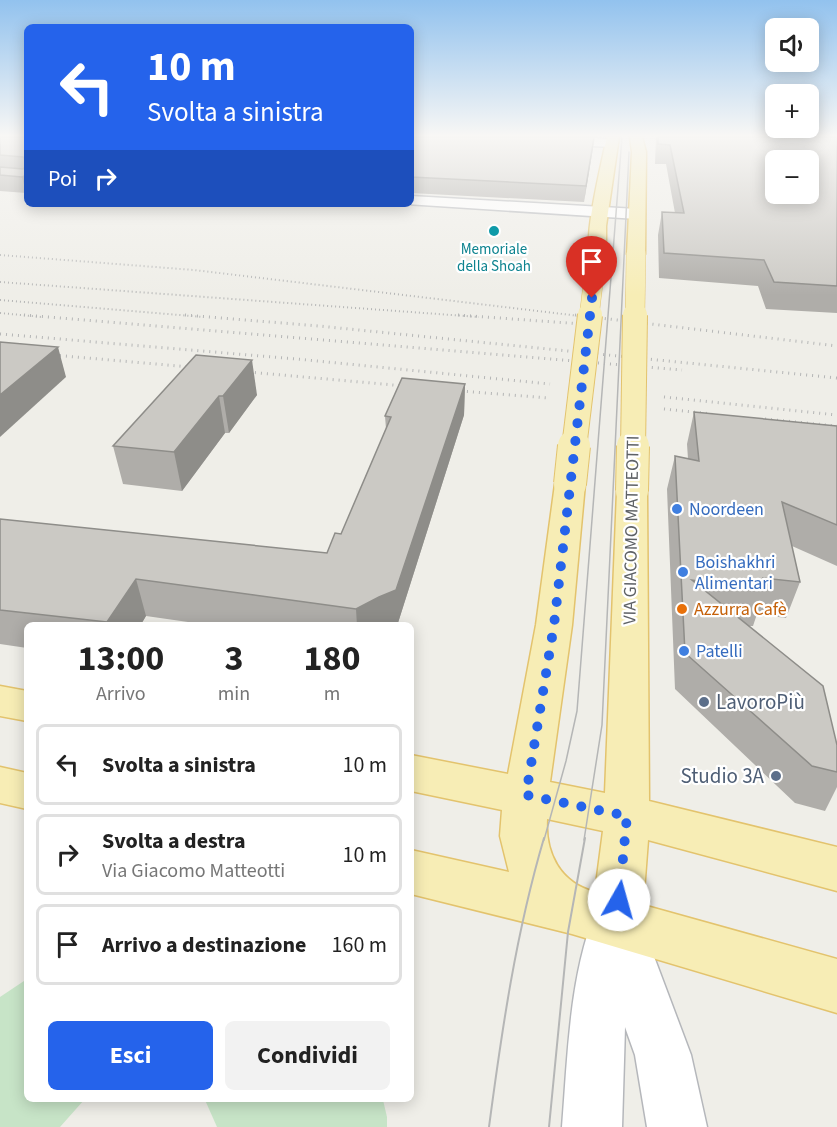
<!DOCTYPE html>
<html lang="it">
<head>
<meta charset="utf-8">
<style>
  :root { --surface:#fff; --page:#f2f2f2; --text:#222; --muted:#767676; --line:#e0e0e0; --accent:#2563eb }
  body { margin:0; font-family:"Source Sans 3",sans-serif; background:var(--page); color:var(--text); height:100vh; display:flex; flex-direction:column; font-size:22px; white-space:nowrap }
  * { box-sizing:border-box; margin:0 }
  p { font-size:20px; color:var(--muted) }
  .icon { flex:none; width:33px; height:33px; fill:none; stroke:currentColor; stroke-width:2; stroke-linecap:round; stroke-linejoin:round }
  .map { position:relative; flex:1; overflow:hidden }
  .drawer { position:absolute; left:24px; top:622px; width:390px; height:480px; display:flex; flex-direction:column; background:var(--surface); border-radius:9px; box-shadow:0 3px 15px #0003 }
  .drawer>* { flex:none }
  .guide { position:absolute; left:24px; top:24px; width:390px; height:183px; border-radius:9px; box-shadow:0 3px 15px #0003; background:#2563eb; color:#fff; overflow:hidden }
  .controls { position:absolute; left:765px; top:18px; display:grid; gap:12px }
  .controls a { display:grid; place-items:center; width:54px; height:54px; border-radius:9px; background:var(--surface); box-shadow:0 3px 15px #0003; font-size:30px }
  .pin { position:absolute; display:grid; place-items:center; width:51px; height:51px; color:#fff; margin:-62px -26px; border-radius:50% 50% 50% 0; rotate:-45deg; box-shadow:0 0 6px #0007 }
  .pin .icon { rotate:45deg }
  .me { position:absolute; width:66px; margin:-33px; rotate:7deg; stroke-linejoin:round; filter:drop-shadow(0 0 4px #0008) }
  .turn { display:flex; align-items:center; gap:21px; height:126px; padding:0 24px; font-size:27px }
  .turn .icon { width:78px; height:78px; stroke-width:2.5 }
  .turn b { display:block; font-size:42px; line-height:51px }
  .then { display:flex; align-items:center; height:57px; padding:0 24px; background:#0003; gap:12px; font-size:22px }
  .eta { display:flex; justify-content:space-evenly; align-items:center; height:102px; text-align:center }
  .eta b { font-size:36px; font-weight:700; line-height:42px }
  .cta { display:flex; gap:12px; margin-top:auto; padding:12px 24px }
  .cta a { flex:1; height:69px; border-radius:9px; background:var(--accent); color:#fff; font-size:24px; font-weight:700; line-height:69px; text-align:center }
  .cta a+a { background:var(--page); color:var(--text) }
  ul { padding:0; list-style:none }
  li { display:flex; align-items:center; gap:18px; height:81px; margin:0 12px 9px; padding:0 12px; border:3px solid var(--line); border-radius:9px }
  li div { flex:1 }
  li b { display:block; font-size:22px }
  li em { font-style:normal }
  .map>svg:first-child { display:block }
  .green { fill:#c7e4c7 }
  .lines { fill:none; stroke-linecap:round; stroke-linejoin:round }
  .minor-casing { stroke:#b5b7bb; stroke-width:3 }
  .major-casing { stroke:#e3c36d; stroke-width:3 }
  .minor { fill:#fff; fill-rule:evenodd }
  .major { fill:#f7edb5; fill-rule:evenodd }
  .tram-far1 { stroke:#b5b6b6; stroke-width:1.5 }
  .tram { stroke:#b5b6b6; stroke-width:2 }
  .rail-far1 { stroke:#b5b6b6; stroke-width:2; stroke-dasharray:1 3; stroke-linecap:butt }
  .rail { stroke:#b5b6b6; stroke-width:3; stroke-dasharray:1 5; stroke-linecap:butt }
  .major-bridge-far2-casing { stroke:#e3c36d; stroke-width:20; stroke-linecap:butt }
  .major-bridge-far1-casing { stroke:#e3c36d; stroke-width:26; stroke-linecap:butt }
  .major-bridge-casing { stroke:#e3c36d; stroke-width:34; stroke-linecap:butt }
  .major-bridge-far2 { stroke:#f7edb5; stroke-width:19 }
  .major-bridge-far1 { stroke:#f7edb5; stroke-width:24 }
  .major-bridge { stroke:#f7edb5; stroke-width:32 }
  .wall { fill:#afada9 }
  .shaded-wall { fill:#8e8d89 }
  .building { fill:#cbc9c4; stroke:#8e8d89; stroke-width:1.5; fill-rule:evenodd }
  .route { stroke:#2563eb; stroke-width:10; stroke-dasharray:0 18 }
  .culture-dot { fill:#0f9aa8; stroke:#fff; stroke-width:2 }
  .shop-dot { fill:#3f7fe0; stroke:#fff; stroke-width:2 }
  .food-dot { fill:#e8710a; stroke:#fff; stroke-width:2 }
  .service-dot { fill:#5c6f8a; stroke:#fff; stroke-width:2 }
  .labels { text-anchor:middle; stroke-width:4.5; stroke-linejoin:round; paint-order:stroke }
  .far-culture-label { font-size:15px; fill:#0d838f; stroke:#fff }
  .shop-label { font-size:18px; fill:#366cbe; stroke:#fff; text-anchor:start }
  .street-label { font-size:18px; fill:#5f6266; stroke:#fff }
  .food-label { font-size:18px; fill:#c56008; stroke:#fff; text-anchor:start }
  .near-service-label { font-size:21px; fill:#4e5e75; stroke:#fff; text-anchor:start }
</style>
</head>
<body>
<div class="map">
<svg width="837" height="1127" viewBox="0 0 837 1127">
  <rect width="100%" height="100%" fill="#efeee8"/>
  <g class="green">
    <polygon points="27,979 27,1100 84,1100 60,1127 0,1127 0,997"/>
    <polygon points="205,1100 383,1100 387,1117 387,1127 217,1127"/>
  </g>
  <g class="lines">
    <g class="minor-casing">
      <g id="minor">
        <path d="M483 137C504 137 608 133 618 143L612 147 489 141Z"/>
        <polygon points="411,196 637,209 645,214 637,219 406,204 411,204"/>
        <path d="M616 898 634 905 641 922 691 1055 707 1127H647L635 1055 625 1027 622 1127H562C568 1053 569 974 598 905Z"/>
      </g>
    </g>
    <g class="major-casing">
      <g id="major">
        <path d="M607 137H619L606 226V251L603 255H591C582 242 603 157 607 137Z"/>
        <polygon points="630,137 642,137 646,152 645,254 642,258 630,258 627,254 632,152"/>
        <path d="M570 475 580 478 585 484 572 625 550 782 605 793 617 491 622 485 632 482 642 485 647 491 649 801 837 847V891L648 840 643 905 837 959V1013L572 934 411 894V850L509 872 500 836 502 810 411 791V755L508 774 536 625 555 484 560 478ZM547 819 603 831 595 892C560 883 545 853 547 819Z"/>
        <polygon points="0,686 27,691 27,721 0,716"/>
        <polygon points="0,767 27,773 27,809 0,803"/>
      </g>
    </g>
    <use href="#minor" class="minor"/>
    <use href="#major" class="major"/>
    <g class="tram-far1">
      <polyline points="544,840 566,761 577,711 622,137"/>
      <polyline points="584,840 602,725 629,152"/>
    </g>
    <g class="tram">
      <path d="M489 1127C502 1029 516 933 544 838"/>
      <polyline points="549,1127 568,932 585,838"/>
    </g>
    <g class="rail-far1">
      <polyline points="0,255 194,270 588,317"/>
      <polyline points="0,282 479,317"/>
      <polyline points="0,300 203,317"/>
      <polyline points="0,313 42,317"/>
    </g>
    <g class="rail">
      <polyline points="24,315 682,370"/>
      <polyline points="185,315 319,326 837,378"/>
      <polyline points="458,315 596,325"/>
      <polyline points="575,315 837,346"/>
      <polyline points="0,334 297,359 550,384"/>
      <polyline points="42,354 201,368"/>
      <polyline points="237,371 416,387"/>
      <polyline points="449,390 548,398"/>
      <polyline points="664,397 837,415"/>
      <polyline points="664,409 712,414"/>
      <polyline points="765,419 837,426"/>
    </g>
    <g class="major-bridge-far2-casing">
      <g id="major-bridge-far2">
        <polyline points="589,317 597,251"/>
        <polyline points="635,317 636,254"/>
      </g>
    </g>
    <g class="major-bridge-far1-casing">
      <g id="major-bridge-far1">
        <polyline points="574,448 590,315"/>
        <polyline points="633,448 635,315"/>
      </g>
    </g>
    <g class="major-bridge-casing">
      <g id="major-bridge">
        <polyline points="570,484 574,446"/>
        <polyline points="632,491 633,446"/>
      </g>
    </g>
    <use href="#major-bridge-far2" class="major-bridge-far2"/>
    <use href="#major-bridge-far1" class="major-bridge-far1"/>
    <use href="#major-bridge" class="major-bridge"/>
  </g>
  <g class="wall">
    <polygon points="0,137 27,137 26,193 0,191"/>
    <polygon points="411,137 594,137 584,202 411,193"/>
    <polygon points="656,137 837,137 837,313 766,309 758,286 659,278 658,235 662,212 675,213 666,164 655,164"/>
    <polygon points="196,355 257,395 229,433 225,433 182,491 123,484 113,446"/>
    <polygon points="465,384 464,415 397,626 216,626 146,616 140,626 27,626 27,648 0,644 0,519 327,553 341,534 386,429 385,416"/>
    <polygon points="694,412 837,426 837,566 792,546 800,582 786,618 757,614 753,626 749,626 837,745 837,787 825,811 795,803 675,689 667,489 675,456 688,459 687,444"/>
  </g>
  <g class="shaded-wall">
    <polygon points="594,137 593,148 584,202 586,186"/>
    <polygon points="27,175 27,192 26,193 22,177"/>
    <polygon points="58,347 66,377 0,437 0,395"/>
    <polygon points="252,360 257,395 229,433 223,396"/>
    <polygon points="465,384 464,415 397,626 357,626 356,609 379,597"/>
    <polygon points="219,396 225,433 182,491 174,452"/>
    <polygon points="136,579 146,616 140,626 108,626 107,622"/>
  </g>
  <g class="building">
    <polygon points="0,137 27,137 27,175 22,177 0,175 0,167 23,169 25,167 25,159 23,157 0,155"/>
    <polygon points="411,137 594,137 586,186 411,177"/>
    <path d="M658 137H837V286L774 282 764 260 664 253 662 212 684 213 670 145 658 144ZM776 160H808V194H776Z"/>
    <polygon points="0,342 58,347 0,395"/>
    <polygon points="196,355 252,360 223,396 219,396 174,452 113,446"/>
    <polygon points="402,378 465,384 396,590 379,597 356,609 136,579 107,622 0,610 0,519 327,553 335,533 341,534 391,417 385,416"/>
    <polygon points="694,412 837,426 837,525 782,502 800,582 763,578 765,590 692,580 823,686 837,745 837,772 812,766 685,653 675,456 699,461"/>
  </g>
  <linearGradient id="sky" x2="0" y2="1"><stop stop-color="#92c2ee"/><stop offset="0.46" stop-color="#f8f7f5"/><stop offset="1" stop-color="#f8f7f5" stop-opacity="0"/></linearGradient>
  <rect width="837" height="295" fill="url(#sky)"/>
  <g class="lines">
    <polyline class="route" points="592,298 554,625 526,795 627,816 619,900"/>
  </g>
  <circle class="culture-dot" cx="494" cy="231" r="6"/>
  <g class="shop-dot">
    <circle cx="677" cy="509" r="6"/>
    <circle cx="683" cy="572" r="6"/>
    <circle cx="684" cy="651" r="6"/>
  </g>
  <circle class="food-dot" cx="682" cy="609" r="6"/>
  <g class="service-dot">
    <circle cx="704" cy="702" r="6"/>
    <circle cx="776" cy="776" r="6"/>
  </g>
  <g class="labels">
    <g class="far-culture-label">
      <text x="494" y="254">Memoriale<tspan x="494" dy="17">della Shoah</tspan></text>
    </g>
    <g class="shop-label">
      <text x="689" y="515">Noordeen</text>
      <text x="695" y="568">Boishakhri<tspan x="695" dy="21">Alimentari</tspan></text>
      <text x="696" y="657">Patelli</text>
    </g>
    <g class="street-label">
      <text transform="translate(631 530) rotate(-89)" y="6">VIA GIACOMO MATTEOTTI</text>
    </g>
    <g class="food-label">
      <text x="694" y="615">Azzurra Cafè</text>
    </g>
    <g class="near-service-label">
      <text x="716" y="709">LavoroPiù</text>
      <text x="764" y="783" text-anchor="end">Studio 3A</text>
    </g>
  </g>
</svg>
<div class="controls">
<a><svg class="icon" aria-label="sound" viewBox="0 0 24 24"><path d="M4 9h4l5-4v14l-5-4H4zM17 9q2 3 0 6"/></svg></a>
<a>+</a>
<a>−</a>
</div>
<div class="pin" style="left:592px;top:298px;background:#d93025"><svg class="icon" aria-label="arrive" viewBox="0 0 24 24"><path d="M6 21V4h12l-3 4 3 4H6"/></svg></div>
<svg class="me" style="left:619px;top:900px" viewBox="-20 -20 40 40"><circle r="19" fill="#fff"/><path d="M0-13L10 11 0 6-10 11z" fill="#2563eb"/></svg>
<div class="guide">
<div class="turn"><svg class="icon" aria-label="left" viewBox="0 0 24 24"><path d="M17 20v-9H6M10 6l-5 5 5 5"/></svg><div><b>10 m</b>Svolta a sinistra</div></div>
<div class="then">Poi<svg class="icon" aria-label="right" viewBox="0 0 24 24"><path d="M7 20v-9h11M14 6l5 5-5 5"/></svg></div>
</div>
<section class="drawer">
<div class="eta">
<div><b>13:00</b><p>Arrivo</p></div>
<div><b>3</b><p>min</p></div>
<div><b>180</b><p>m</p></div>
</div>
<ul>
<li><svg class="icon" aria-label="left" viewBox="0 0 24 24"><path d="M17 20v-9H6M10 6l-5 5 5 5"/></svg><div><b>Svolta a sinistra</b></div><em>10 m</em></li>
<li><svg class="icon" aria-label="right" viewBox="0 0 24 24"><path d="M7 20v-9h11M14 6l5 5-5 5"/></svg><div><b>Svolta a destra</b><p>Via Giacomo Matteotti</p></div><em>10 m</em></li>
<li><svg class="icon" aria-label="arrive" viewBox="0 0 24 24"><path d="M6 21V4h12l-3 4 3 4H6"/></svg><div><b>Arrivo a destinazione</b></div><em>160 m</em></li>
</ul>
<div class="cta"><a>Esci</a><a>Condividi</a></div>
</section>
</div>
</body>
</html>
